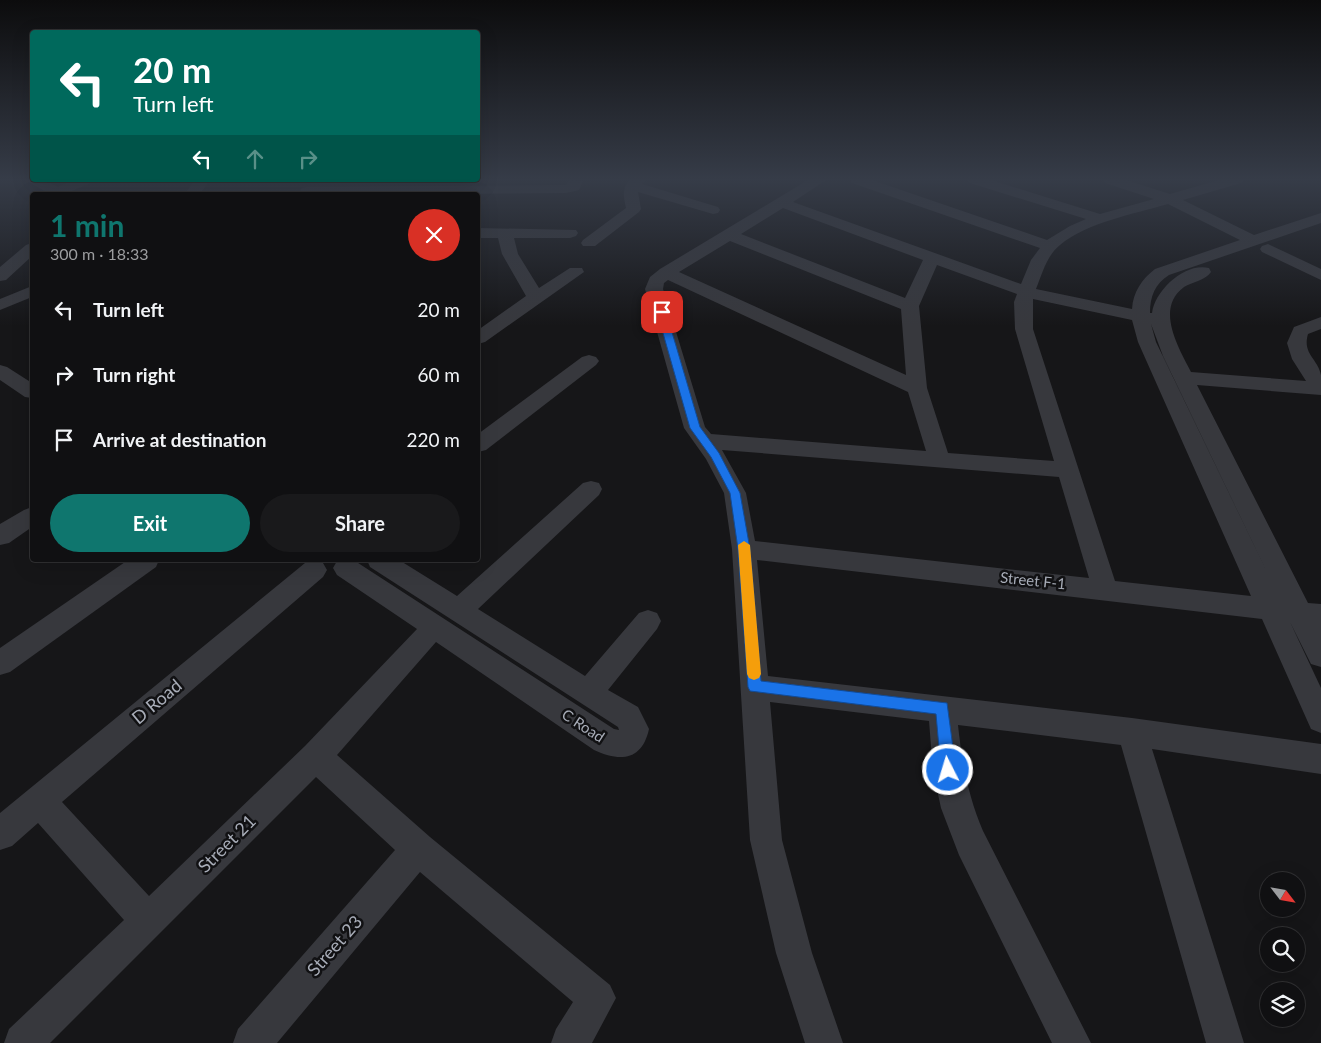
<!DOCTYPE html>
<html lang="en">
<head>
<meta charset="utf-8">
<style>
  :root { --surface:#101012; --page:#19191b; --text:#f1f3f6; --muted:#9c9d9f; --line:#303032; --accent:#0f766e }
  body { margin:0; font-family:Lato,sans-serif; background:var(--page); color:var(--text); height:100vh; display:flex; flex-direction:column; font-size:19px; white-space:nowrap }
  * { box-sizing:border-box; margin:0 }
  p { font-size:16px; color:var(--muted) }
  .icon { flex:none; width:28px; height:28px; fill:none; stroke:currentColor; stroke-width:2; stroke-linecap:round; stroke-linejoin:round }
  .map { position:relative; flex:1; overflow:hidden }
  .details { position:absolute; left:30px; top:192px; width:450px; height:370px; display:flex; flex-direction:column; background:var(--surface); border-radius:5px; box-shadow:0 5px 20px #0002,0 0 0 1px var(--line) }
  .details>* { flex:none }
  .banner { position:absolute; left:30px; top:30px; width:450px; height:152px; border-radius:5px; box-shadow:0 5px 20px #0002,0 0 0 1px var(--line); background:#00695c; color:#fff; overflow:hidden }
  .needle { width:32px; rotate:121deg }
  .controls { position:absolute; left:1260px; top:872px; display:grid; gap:10px }
  .controls a { display:grid; place-items:center; width:45px; height:45px; border-radius:50%; background:var(--surface); box-shadow:0 5px 20px #0002,0 0 0 1px var(--line); font-size:25px }
  .pin { position:absolute; display:grid; place-items:center; width:42px; height:42px; color:#fff; margin:-21px; border-radius:10px; box-shadow:0 2px 8px #0006 }
  .me { position:absolute; width:55px; margin:-28px; rotate:355deg; stroke-linejoin:round; filter:drop-shadow(0 0 4px #0008) }
  .turn { display:flex; align-items:center; gap:18px; height:105px; padding:0 20px; font-size:22px }
  .turn .icon { width:65px; height:65px; stroke-width:2.5 }
  .turn b { display:block; font-size:35px; line-height:42px }
  .lanes { display:flex; align-items:center; height:48px; padding:0 20px; background:#0003; justify-content:center; gap:25px; direction:ltr }
  .lanes .off { opacity:.35 }
  .round { display:grid; place-items:center; flex:none; width:52px; height:52px; border-radius:26px; background:var(--page) }
  .headline { display:flex; align-items:center; justify-content:space-between; height:85px; padding:0 20px }
  h1 { font-size:30px; font-weight:700; line-height:38px; color:var(--accent) }
  .cta { display:flex; gap:10px; margin-top:auto; padding:10px 20px }
  .cta a { flex:1; height:58px; border-radius:30px; background:var(--accent); color:#fff; font-size:20px; font-weight:700; line-height:58px; text-align:center }
  .cta a+a { background:var(--page); color:var(--text) }
  ul { padding:0; list-style:none }
  li { display:flex; align-items:center; gap:15px; height:65px; padding:0 20px }
  li div { flex:1 }
  li b { display:block; font-size:19px }
  li em { font-style:normal }
  .map>svg:first-child { display:block }
  .lines { fill:none; stroke-linecap:round; stroke-linejoin:round }
  .minor { fill:#37383d; fill-rule:evenodd }
  .route { fill:#1a73e8; stroke:#114b97 }
  .slow { fill:#f59e0b }
  .labels { text-anchor:middle; stroke-width:5; stroke-linejoin:round; paint-order:stroke }
  .street-label { font-size:15px; fill:#a8adb8; stroke:#111113 }
  .near-street-label { font-size:18px; fill:#a8adb8; stroke:#111113 }
</style>
</head>
<body>
<div class="map">
<svg width="1321" height="1043" viewBox="0 0 1321 1043">
  <rect width="100%" height="100%" fill="#161618"/>
  <g class="lines">
    <g class="minor">
      <polygon points="25,180 44,180 58,187 73,180 93,180 91,183 69,192 71,195 52,195"/>
      <polygon points="195,180 210,180 199,195 184,195"/>
      <polygon points="569,180 583,181 579,190 566,193 306,195 300,191 302,188 307,187 566,185"/>
      <path d="M630 180H646L642 184 718 207 720 210 718 213 713 214 638 192 641 209 639 212 595 246H583L581 243 583 240 626 208C624 198 621 188 630 180Z"/>
      <path d="M808 180H826L793 202 1021 284 1031 260 1040 248 852 183 850 180H872L1047 240 1070 226 1086 219 970 183 968 180H991L1100 214 1154 199 1105 183 1103 180H1126L1170 194 1219 180H1243L1241 183 1183 200 1254 235 1321 213V223L1169 275C1155 284 1150 296 1150 313H1152C1155 290 1185 262 1209 268L1211 272C1206 280 1192 282 1184 287 1155 308 1178 347 1191 372L1306 381 1292 359 1287 343 1294 327 1321 317V329L1308 334C1302 354 1318 359 1321 375 1321 381 1321 389 1321 395L1197 385 1308 603 1321 604V667L1311 664 1290 622 1321 688V733L1311 729 1262 619 757 560 768 676 1132 718 1321 744V774L1152 749 1244 1043H1206L1121 745 958 725C962 762 968 796 983 831L1091 1043H1052L959 855 941 808 933 771 929 721 770 702 782 840 812 953 843 1043H805L776 953 750 840 732 549 724 493 706 459 684 428 645 289 650 277 660 269ZM1168 204 1240 240 1155 269C1142 279 1133 292 1132 309L1036 289C1042 274 1047 255 1060 245 1088 222 1134 214 1168 204ZM783 208 923 260 905 298 741 234ZM730 241 901 309 906 375 679 272ZM937 265 1017 294 1014 302 1015 329 1054 461 948 453 927 388 919 306ZM668 280 908 392 926 451 711 434 705 427 663 289 664 283ZM1033 299 1132 320 1138 342 1251 596 1115 581 1033 329ZM1151 324 1163 356 1280 599 1156 342ZM722 450 1059 477 1089 578 755 541 746 493Z"/>
      <polygon points="478,228 576,230 578,233 576,236 570,238 514,238 518,254 539,288 570,268 582,268 584,272 485,342 478,344 478,330 526,296 502,254 498,238 478,238"/>
      <polygon points="32,243 32,256 6,280 0,281 0,267 26,245"/>
      <polygon points="1268,244 1321,269 1321,280 1262,252 1260,249 1262,246"/>
      <polygon points="32,286 32,297 0,310 0,299"/>
      <polygon points="589,355 596,357 599,361 596,365 486,450 478,452 478,434 582,357"/>
      <polygon points="0,365 7,367 32,383 32,398 25,397 0,380"/>
      <path d="M591 481 599 483 602 489 599 495 478 609 585 676 639 613 648 610 657 613 661 621 657 629 608 690 638 707 649 729C642 761 620 762 594 750L436 642 337 755 430 837 610 985 616 998 592 1043H551L556 1029 573 1002 420 872 277 1043H233L238 1029 395 850 316 777 50 1043H4L9 1029 124 920 38 823 12 846 0 850V813L305 563 314 560 323 563 327 570 323 577 62 802 149 896 305 746 417 629 337 575 333 568 337 561H355L614 729 619 730 618 727 370 567 367 560H399L457 596 583 483Z"/>
      <polygon points="32,507 32,527 9,543 0,545 0,524 24,510"/>
      <polygon points="128,560 159,560 156,567 10,672 0,675 0,648"/>
    </g>
  </g>
  <linearGradient id="sky" x2="0" y2="1"><stop stop-color="#0c0c0d"/><stop offset="0.55" stop-color="#363c48"/><stop offset="1" stop-color="#363c48" stop-opacity="0"/></linearGradient>
  <rect width="1321" height="326" fill="url(#sky)"/>
  <polygon class="route" points="662,310 666,312 700,427 719,453 740,493 750,549 761,681 947,703 956,770 954,776 948,778 943,776 941,770 936,714 750,691 748,687 738,549 730,493 711,457 690,428 657,312"/>
  <polygon class="slow" points="744,541 750,545 761,674 759,678 754,680 749,678 747,674 738,545"/>
  <g class="labels">
    <g class="street-label">
      <text transform="translate(1033 581) rotate(6)" y="5">Street F-1</text>
      <text transform="translate(583 726) rotate(33)" y="5">C Road</text>
    </g>
    <g class="near-street-label">
      <text transform="translate(157 702) rotate(-40)" y="6">D Road</text>
      <text transform="translate(227 844) rotate(-45)" y="6">Street 21</text>
      <text transform="translate(335 946) rotate(-49)" y="6">Street 23</text>
    </g>
  </g>
</svg>
<div class="controls">
<a><svg class="needle" viewBox="-14 -14 28 28"><path d="M0-13l5 13h-10z" fill="#e53935"/><path d="M0 13l5-13h-10z" fill="#9c9d9f"/></svg></a>
<a><svg class="icon" aria-label="search" viewBox="0 0 24 24"><circle cx="10" cy="10" r="6"/><path d="M15 15l6 6"/></svg></a>
<a><svg class="icon" aria-label="layers" viewBox="0 0 24 24"><path d="M12 4l9 5-9 5-9-5zM3 14l9 5 9-5"/></svg></a>
</div>
<div class="pin" style="left:662px;top:312px;background:#d93025"><svg class="icon" aria-label="arrive" viewBox="0 0 24 24"><path d="M6 21V4h12l-3 4 3 4H6"/></svg></div>
<svg class="me" style="left:948px;top:770px" viewBox="-20 -20 40 40"><circle r="17" fill="#1a73e8" stroke="#fff" stroke-width="3"/><path d="M0-11L8 9 0 5-8 9z" fill="#fff"/></svg>
<div class="banner">
<div class="turn"><svg class="icon" aria-label="left" viewBox="0 0 24 24"><path d="M17 20v-9H6M10 6l-5 5 5 5"/></svg><div><b>20 m</b>Turn left</div></div>
<div class="lanes"><svg class="icon" aria-label="left" viewBox="0 0 24 24"><path d="M17 20v-9H6M10 6l-5 5 5 5"/></svg><svg class="icon off" aria-label="ahead" viewBox="0 0 24 24"><path d="M12 20V5M6 11l6-6 6 6"/></svg><svg class="icon off" aria-label="right" viewBox="0 0 24 24"><path d="M7 20v-9h11M14 6l5 5-5 5"/></svg></div>
</div>
<section class="details">
<div class="headline"><div><h1>1 min</h1><p>300 m · 18:33</p></div><a class="round" style="background:#d93025;color:#fff"><svg class="icon" aria-label="close" viewBox="0 0 24 24"><path d="M6 6l12 12M18 6L6 18"/></svg></a></div>
<ul>
<li><svg class="icon" aria-label="left" viewBox="0 0 24 24"><path d="M17 20v-9H6M10 6l-5 5 5 5"/></svg><div><b>Turn left</b></div><em>20 m</em></li>
<li><svg class="icon" aria-label="right" viewBox="0 0 24 24"><path d="M7 20v-9h11M14 6l5 5-5 5"/></svg><div><b>Turn right</b></div><em>60 m</em></li>
<li><svg class="icon" aria-label="arrive" viewBox="0 0 24 24"><path d="M6 21V4h12l-3 4 3 4H6"/></svg><div><b>Arrive at destination</b></div><em>220 m</em></li>
</ul>
<div class="cta"><a>Exit</a><a>Share</a></div>
</section>
</div>
</body>
</html>
